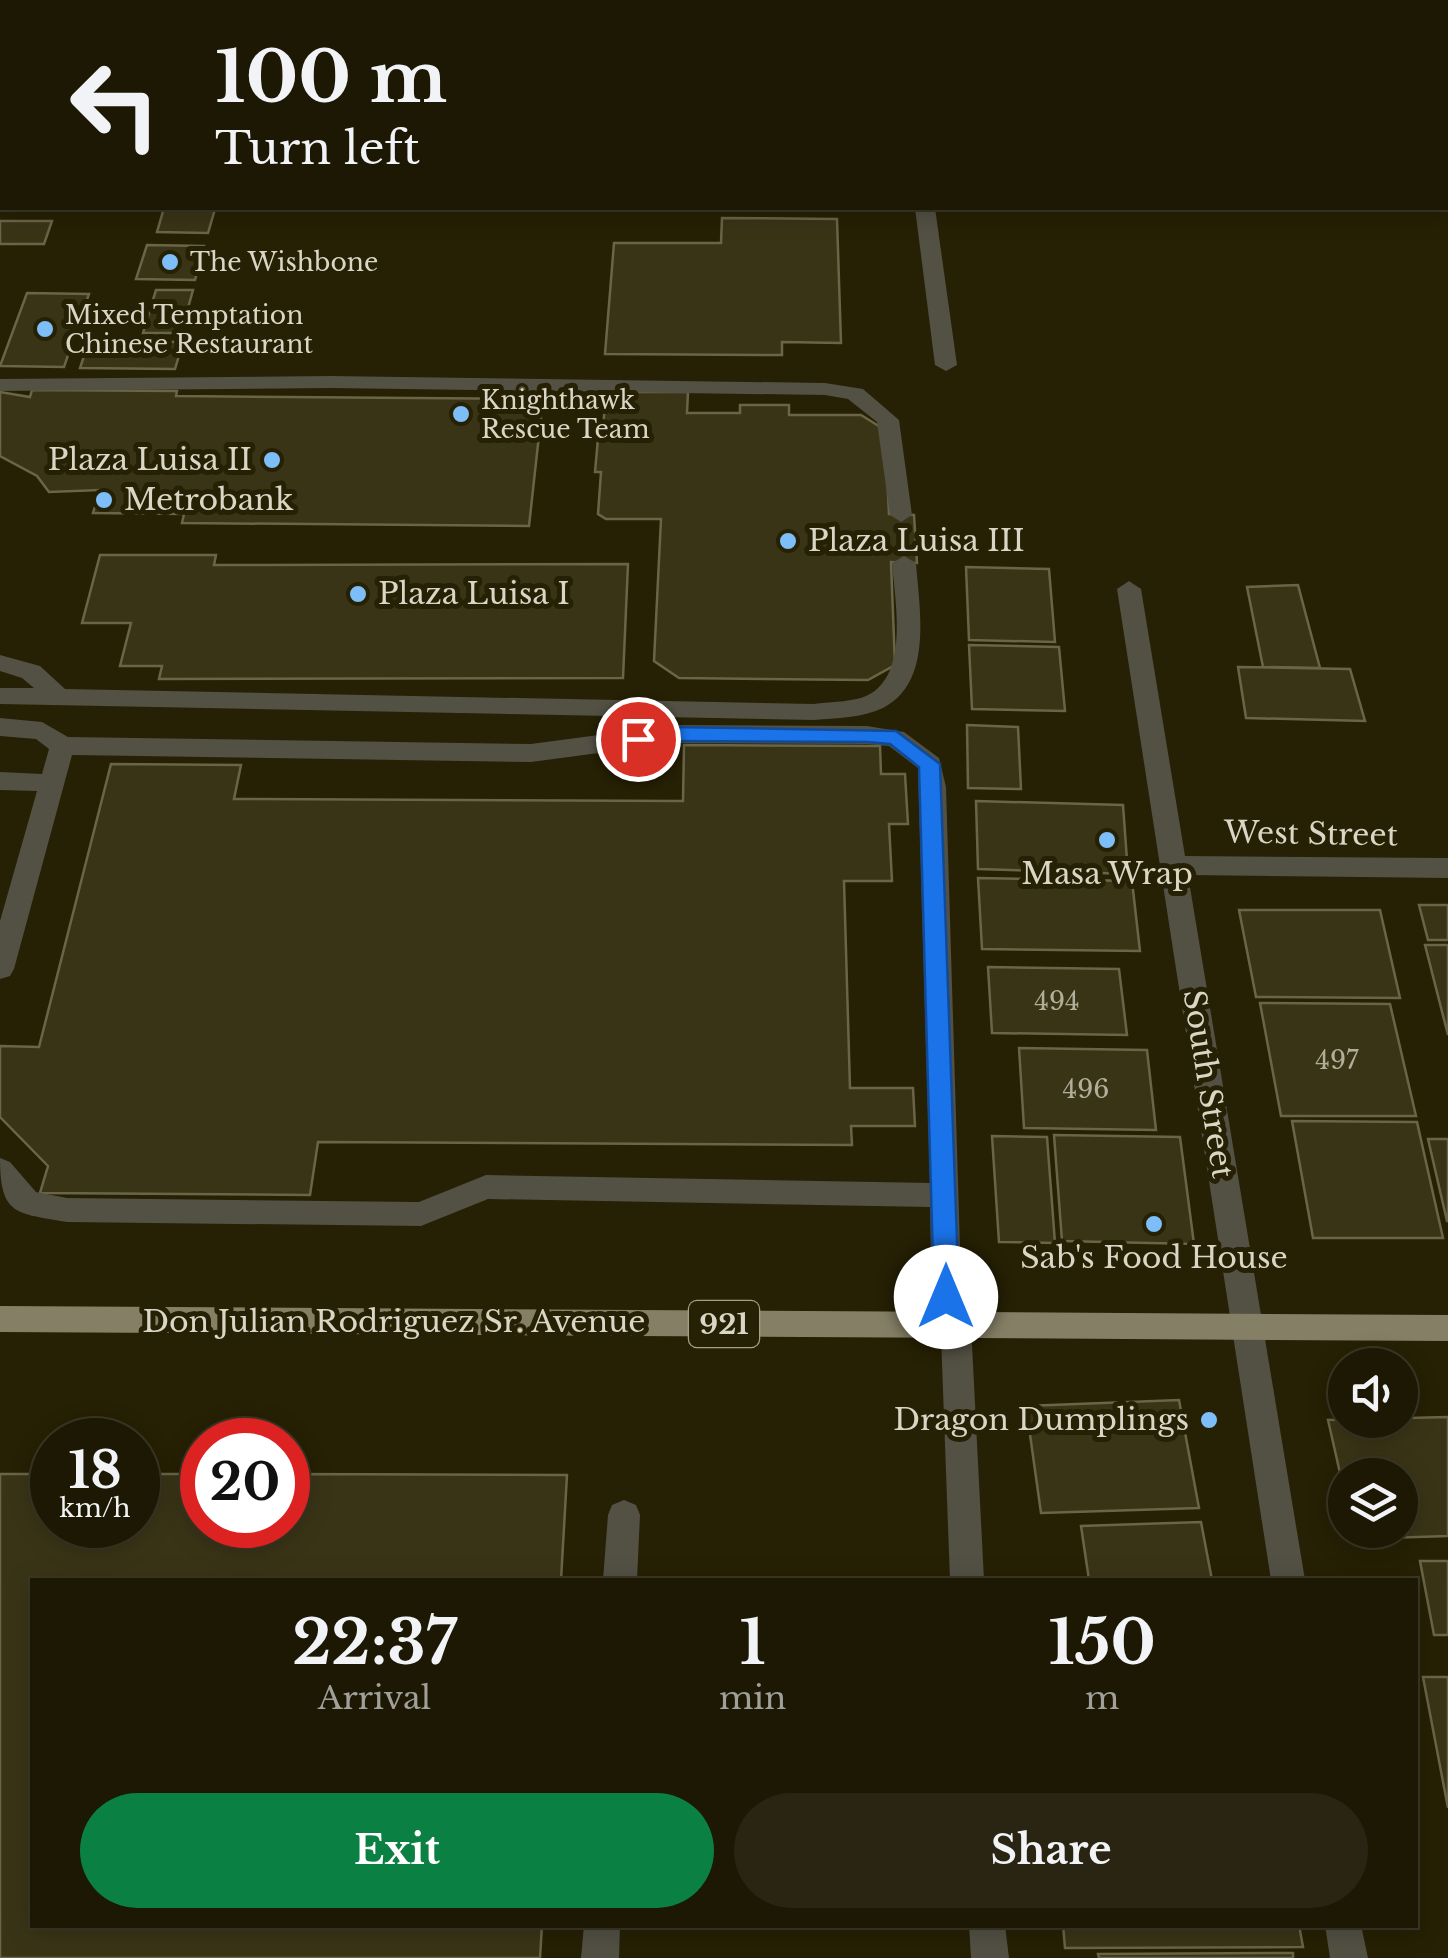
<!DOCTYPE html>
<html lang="en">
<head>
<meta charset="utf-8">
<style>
  :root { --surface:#1c1803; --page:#292512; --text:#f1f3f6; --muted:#a0a09a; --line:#3a3725; --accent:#0b8043 }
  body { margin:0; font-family:"Libre Baskerville",serif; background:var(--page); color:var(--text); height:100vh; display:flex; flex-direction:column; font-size:38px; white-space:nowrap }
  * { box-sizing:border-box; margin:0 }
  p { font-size:32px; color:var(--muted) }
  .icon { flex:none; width:55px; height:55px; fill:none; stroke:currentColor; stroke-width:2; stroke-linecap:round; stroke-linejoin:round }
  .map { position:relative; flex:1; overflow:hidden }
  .details { position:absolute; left:30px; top:1578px; width:1388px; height:350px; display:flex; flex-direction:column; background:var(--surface); border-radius:0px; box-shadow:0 5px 25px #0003,0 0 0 2px var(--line) }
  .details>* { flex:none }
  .top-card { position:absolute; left:0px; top:0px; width:1450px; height:210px; box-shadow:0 5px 25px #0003,0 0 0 2px var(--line); background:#1c1803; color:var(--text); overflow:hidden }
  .buttons { position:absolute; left:1328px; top:1348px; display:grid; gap:20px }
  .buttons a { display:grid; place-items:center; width:90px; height:90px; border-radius:50%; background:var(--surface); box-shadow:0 5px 25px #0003,0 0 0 2px var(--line); font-size:50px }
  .speed { position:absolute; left:30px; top:1418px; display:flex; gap:20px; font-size:50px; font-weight:700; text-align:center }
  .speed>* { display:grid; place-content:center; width:130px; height:130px; border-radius:50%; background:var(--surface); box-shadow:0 5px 25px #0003,0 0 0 2px var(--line); line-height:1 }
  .speed small { font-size:25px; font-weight:400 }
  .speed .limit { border:15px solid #d22; background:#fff; color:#111 }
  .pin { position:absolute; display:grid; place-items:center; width:85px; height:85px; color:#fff; margin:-42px; border:5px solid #fff; border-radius:50%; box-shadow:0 2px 10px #0007 }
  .me { position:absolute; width:110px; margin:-55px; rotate:0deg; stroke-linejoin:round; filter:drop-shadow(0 0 8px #0008) }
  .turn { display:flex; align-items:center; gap:35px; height:210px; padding:0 50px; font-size:45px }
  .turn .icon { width:130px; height:130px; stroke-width:2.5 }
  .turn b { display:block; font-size:70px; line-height:85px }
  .eta { display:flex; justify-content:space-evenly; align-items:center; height:170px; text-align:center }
  .eta b { font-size:60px; font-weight:800; line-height:70px }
  .primary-button { display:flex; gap:20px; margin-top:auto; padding:20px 50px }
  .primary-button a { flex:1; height:115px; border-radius:60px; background:var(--accent); color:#fff; font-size:40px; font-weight:800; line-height:115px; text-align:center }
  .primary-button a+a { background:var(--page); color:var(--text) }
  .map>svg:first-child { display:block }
  .building { fill:#3a3417; stroke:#6b6547; stroke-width:2.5 }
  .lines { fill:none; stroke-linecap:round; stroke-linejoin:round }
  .service { fill:#535044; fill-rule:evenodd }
  .minor { fill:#535044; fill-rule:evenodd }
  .primary { fill:#857f65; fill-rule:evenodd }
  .route { fill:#1a73e8; stroke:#114b97; stroke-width:2.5 }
  .poi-dot { fill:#7dbef9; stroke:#262004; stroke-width:4 }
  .labels { text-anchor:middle; stroke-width:10; stroke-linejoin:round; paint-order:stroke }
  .far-poi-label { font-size:25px; fill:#d9d6c5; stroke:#262004; text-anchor:start }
  .number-label { font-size:25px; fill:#b1ae9a }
  .shield { fill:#262004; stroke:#a39f8b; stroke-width:2.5 }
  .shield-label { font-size:28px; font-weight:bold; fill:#d9d6c5 }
  .poi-label { font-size:30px; fill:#d9d6c5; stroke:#262004; text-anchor:start }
  .street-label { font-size:30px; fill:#d9d6c5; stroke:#262004 }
</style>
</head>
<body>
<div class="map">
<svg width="1448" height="1958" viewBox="0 0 1448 1958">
  <rect width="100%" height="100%" fill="#262004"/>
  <g class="building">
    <polygon points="37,0 144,0 36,2"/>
    <polygon points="202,0 291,0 201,2"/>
    <polygon points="788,0 880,0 788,2"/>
    <polygon points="164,208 215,209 208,233 157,232"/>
    <polygon points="722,218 837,219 841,343 782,342 782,355 605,354 614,243 721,243"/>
    <polygon points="0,221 52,221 44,244 0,244"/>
    <polygon points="147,245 204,246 195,280 136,279"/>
    <polygon points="156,290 193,290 181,333 143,333"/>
    <polygon points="27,293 89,294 64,367 0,366"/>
    <polygon points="89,341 183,342 175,369 80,368"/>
    <polygon points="32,390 177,391 176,396 543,399 529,526 182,523 184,514 93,513 100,490 49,492 37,476 0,456 0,392 30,397"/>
    <polygon points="617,392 688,392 687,413 740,413 740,405 789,405 789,415 861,415 885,430 889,514 914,515 917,563 891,562 895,665 868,680 679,678 654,661 661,519 606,519 598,514 601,472 595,472 599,427 603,427 606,395"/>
    <polygon points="100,555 216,555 214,565 628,564 623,678 159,679 162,666 120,666 131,623 82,623"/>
    <polygon points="966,567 1049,569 1055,642 969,640"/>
    <polygon points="1298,585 1320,668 1263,667 1247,587"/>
    <polygon points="969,645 1059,647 1065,711 972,709"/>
    <polygon points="1238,667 1350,669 1365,721 1246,718"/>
    <polygon points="967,725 1018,727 1021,789 968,788"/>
    <polygon points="684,745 880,746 881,774 905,774 908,824 889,824 892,881 844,881 850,1088 913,1088 915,1126 851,1126 852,1145 318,1142 310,1195 40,1193 48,1166 0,1117 0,1046 39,1047 111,764 241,765 234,799 683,801"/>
    <polygon points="976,801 1123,805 1128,874 978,869"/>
    <polygon points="978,878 1132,881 1140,951 982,949"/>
    <polygon points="1419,905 1448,905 1448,940 1428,940"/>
    <polygon points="1239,910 1380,910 1400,998 1256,997"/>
    <polygon points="1425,945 1448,945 1448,1035"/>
    <polygon points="988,967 1119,969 1127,1035 992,1033"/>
    <polygon points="1260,1003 1390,1004 1416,1116 1281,1116"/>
    <polygon points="1019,1048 1147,1050 1156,1130 1024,1128"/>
    <polygon points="1292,1121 1417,1122 1443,1238 1313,1238"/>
    <polygon points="1054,1135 1180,1137 1194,1244 1062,1241"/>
    <polygon points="992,1136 1047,1137 1055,1243 999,1242"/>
    <polygon points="1428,1139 1448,1139 1448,1221 1447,1221"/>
    <polygon points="1179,1400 1199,1508 1041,1513 1026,1406"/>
    <polygon points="1448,1417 1448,1536 1355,1539 1353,1530 1400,1530 1400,1475 1345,1475 1345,1495 1328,1420"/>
    <polygon points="0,1474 52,1474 52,1525 138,1525 138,1474 202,1474 202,1525 288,1525 288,1474 567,1475 561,1580 32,1580 32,1925 542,1925 540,1958 0,1958"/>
    <polygon points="1201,1522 1212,1580 1089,1580 1081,1526"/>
    <polygon points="1420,1561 1448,1561 1448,1635 1434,1635"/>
    <polygon points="1423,1677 1448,1677 1448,1808"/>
    <polygon points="1063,1925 1299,1925 1303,1947 1065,1948"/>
    <polygon points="1293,1953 1293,1958 1099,1958 1098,1954"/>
  </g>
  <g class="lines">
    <g class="service">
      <polygon points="331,376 825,383 863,389 899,420 912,515 901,522 890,515 877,422 848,399 825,395 331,388 0,391 0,379"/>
      <path d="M904 556 916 563C919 607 934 682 883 708 862 718 837 718 814 720L0 704V688H34L22 678 0 671V655L40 666 65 689 814 704C829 702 846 702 861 698 911 682 895 602 892 563Z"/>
      <path d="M0 718 42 722 68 737 531 744 674 725 867 726 904 732 939 758 946 787 962 1314 971 1325 984 1580H950L941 1336 932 1325 930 1207 488 1199 421 1226 67 1222C16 1213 0 1216 0 1158L10 1162 36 1192 67 1198 419 1202 486 1175 930 1183 918 768 889 746 867 744 674 743 531 762 72 755 14 969 10 976 0 979V921L37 791 0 790V772L42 774 49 749 36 739 0 736Z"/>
      <polygon points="624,1500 636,1505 640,1515 637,1580 603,1580 608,1515 612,1505"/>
      <polygon points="584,1925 620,1925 619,1958 581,1958"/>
      <polygon points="969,1925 1005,1925 1009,1958 971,1958"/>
    </g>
    <g class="minor">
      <rect x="0" y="180" width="2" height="12"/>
      <polygon points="915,208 935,208 957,365 946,371 935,365"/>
      <polygon points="1129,581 1141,589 1185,856 1448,858 1448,878 1188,875 1305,1580 1271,1580 1117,589"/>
      <polygon points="1325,1925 1361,1925 1368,1958 1330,1958"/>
    </g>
    <polygon class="primary" points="0,1306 1448,1315 1448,1341 0,1332"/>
  </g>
  <polygon class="route" points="674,727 896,731 940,764 959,1297 955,1304 946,1307 937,1304 934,1297 919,767 890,744 867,742 674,741 638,746 628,739 638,732"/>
  <g class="poi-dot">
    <circle cx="170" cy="262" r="10"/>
    <circle cx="45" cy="329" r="10"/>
    <circle cx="461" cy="414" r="10"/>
    <circle cx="272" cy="460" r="10"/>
    <circle cx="104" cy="500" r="10"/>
    <circle cx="788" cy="541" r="10"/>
    <circle cx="358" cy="594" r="10"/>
    <circle cx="1107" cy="840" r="10"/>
    <circle cx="1154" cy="1224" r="10"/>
    <circle cx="1209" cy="1420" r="10"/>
  </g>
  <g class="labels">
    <g class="far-poi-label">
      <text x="190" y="271">The Wishbone</text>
      <text x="65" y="324">Mixed Temptation<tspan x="65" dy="29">Chinese Restaurant</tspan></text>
      <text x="481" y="409">Knighthawk<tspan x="481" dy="29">Rescue Team</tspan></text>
    </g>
    <g class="number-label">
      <text x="1057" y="1010">494</text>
      <text x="1337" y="1069">497</text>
      <text x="1086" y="1098">496</text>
    </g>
    <rect class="shield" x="689" y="1301" width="70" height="46" rx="8"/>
    <g class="shield-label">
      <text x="724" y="1334">921</text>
    </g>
    <g class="poi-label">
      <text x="252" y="470" text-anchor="end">Plaza Luisa II</text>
      <text x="124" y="510">Metrobank</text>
      <text x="808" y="551">Plaza Luisa III</text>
      <text x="378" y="604">Plaza Luisa I</text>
      <text x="1107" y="884" text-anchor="middle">Masa Wrap</text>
      <text x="1154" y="1268" text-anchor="middle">Sab's Food House</text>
      <text x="1189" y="1430" text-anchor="end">Dragon Dumplings</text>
    </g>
    <g class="street-label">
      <text transform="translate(1311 834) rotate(1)" y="10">West Street</text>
      <text transform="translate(1208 1084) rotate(81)" y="10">South Street</text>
      <text x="394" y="1332">Don Julian Rodriguez Sr. Avenue</text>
    </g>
  </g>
</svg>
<div class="buttons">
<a><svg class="icon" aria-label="sound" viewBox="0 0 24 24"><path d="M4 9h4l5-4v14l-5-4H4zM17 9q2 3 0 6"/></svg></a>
<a><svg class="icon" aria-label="layers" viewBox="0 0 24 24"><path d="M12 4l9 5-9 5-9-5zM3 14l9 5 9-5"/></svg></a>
</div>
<div class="speed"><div>18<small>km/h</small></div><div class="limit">20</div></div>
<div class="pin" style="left:638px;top:739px;background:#d93025"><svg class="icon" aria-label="arrive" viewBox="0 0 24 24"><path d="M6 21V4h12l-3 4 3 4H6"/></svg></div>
<svg class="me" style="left:946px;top:1297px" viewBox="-20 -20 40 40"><circle r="19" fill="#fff"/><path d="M0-13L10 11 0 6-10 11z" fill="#1a73e8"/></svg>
<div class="top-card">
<div class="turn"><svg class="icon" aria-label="left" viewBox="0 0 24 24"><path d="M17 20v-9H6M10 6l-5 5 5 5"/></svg><div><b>100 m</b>Turn left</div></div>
</div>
<section class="details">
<div class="eta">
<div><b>22:37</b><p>Arrival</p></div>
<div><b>1</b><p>min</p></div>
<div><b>150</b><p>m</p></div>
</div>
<div class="primary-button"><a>Exit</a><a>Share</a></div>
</section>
</div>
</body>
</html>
